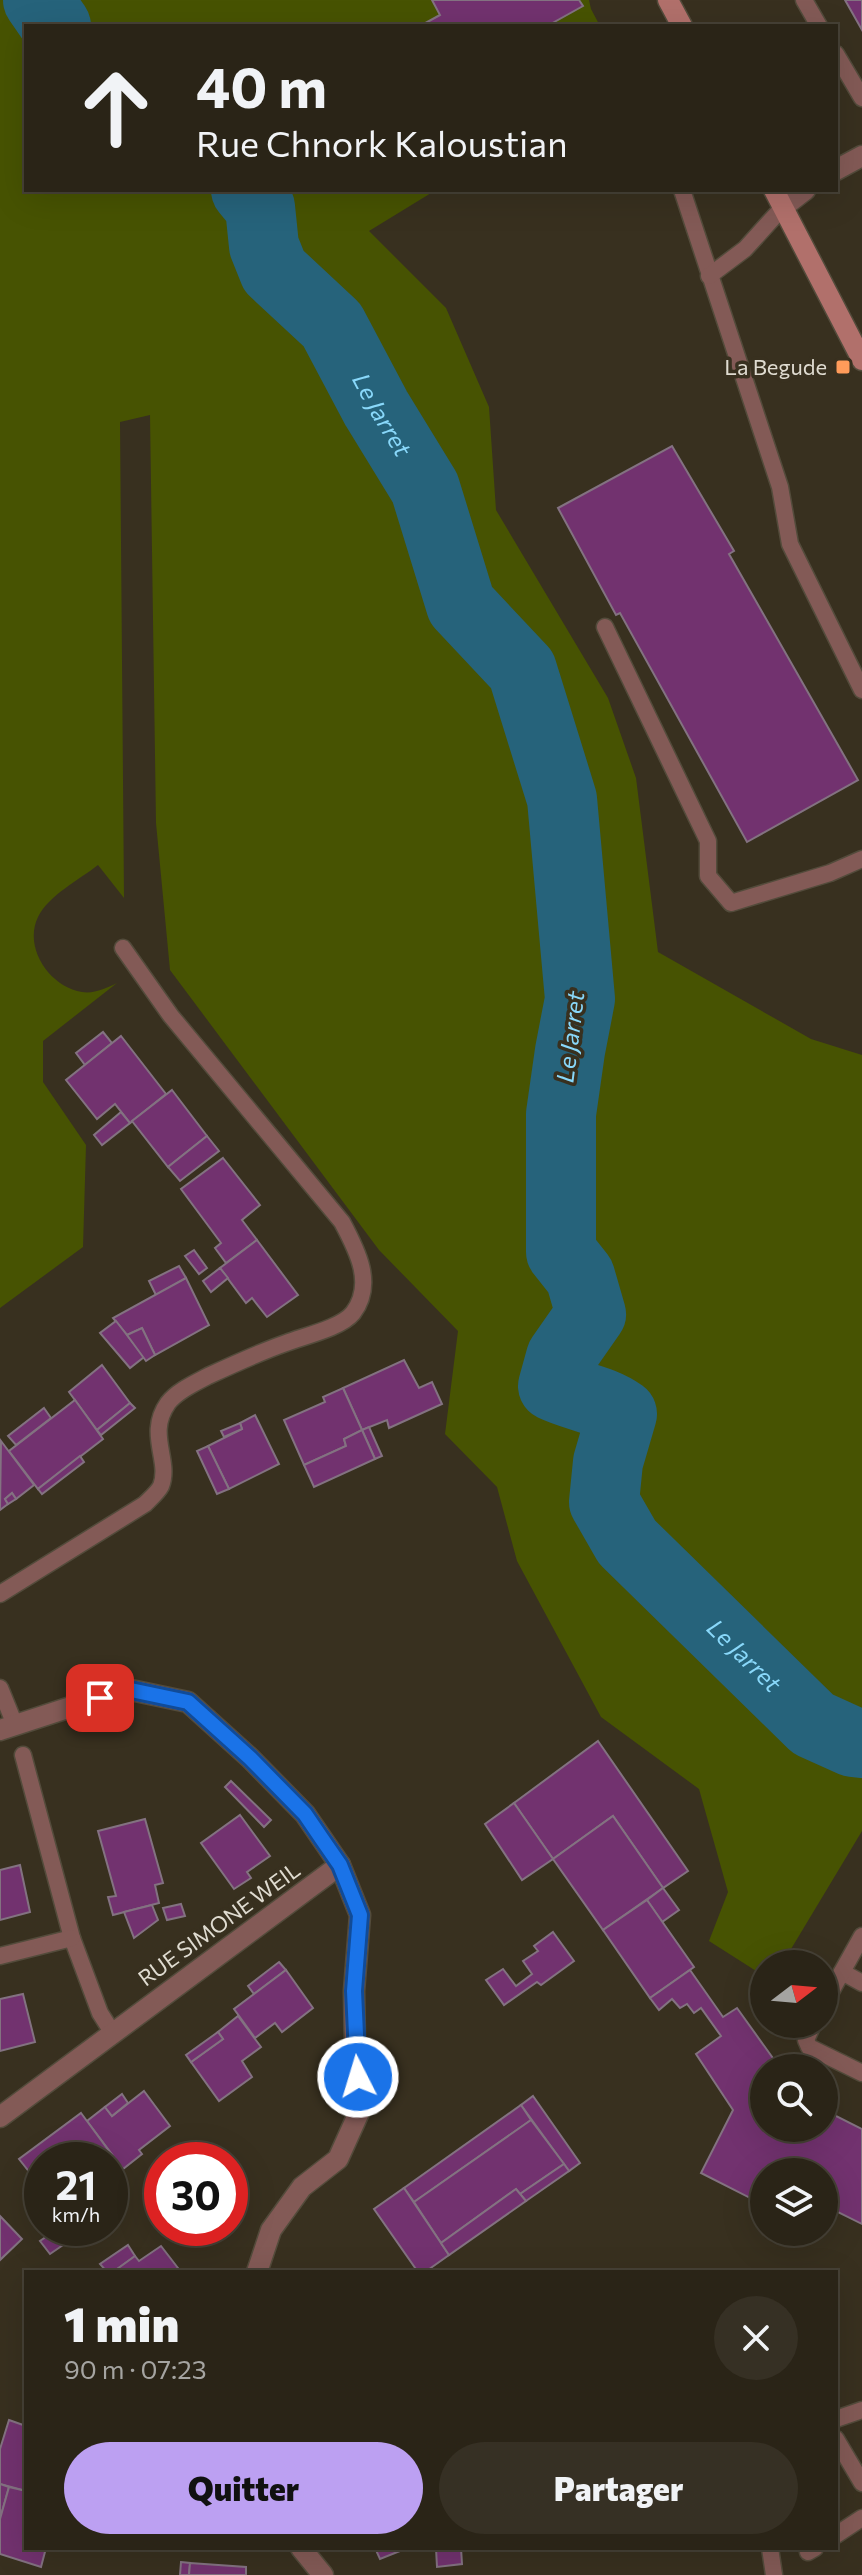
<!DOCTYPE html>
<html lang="fr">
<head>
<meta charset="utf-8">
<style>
  :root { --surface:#2a2417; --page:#363024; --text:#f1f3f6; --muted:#a5a4a1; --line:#464136; --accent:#bca0f2 }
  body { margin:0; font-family:Commissioner,sans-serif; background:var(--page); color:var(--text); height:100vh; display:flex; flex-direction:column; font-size:30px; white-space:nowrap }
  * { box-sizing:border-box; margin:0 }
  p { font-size:26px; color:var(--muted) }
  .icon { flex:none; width:44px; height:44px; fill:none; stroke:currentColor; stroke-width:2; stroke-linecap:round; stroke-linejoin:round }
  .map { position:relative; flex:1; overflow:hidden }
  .panel { position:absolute; left:24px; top:2270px; width:814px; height:280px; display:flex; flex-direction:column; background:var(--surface); border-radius:0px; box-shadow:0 8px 32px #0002,0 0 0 2px var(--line) }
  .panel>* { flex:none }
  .hud { position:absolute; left:24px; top:24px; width:814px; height:168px; border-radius:0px; box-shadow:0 8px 32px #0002,0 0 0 2px var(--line); background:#2a2417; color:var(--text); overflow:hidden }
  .needle { width:52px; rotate:74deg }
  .controls { position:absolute; left:750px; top:1950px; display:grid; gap:16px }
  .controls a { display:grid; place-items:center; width:88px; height:88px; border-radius:50%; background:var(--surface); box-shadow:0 8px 32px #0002,0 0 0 2px var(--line); font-size:40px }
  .speed { position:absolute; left:24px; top:2142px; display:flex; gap:16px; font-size:40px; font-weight:700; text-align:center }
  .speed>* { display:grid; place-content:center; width:104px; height:104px; border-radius:50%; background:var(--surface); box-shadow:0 8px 32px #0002,0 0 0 2px var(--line); line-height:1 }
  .speed small { font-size:20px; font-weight:400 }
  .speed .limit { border:12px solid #d22; background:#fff; color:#111 }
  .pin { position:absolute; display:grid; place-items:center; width:68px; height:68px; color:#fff; margin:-34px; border-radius:16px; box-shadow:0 4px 12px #0006 }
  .me { position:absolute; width:88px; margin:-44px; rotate:355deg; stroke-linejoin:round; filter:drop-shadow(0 0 6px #0008) }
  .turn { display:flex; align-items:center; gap:28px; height:168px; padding:0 40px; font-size:36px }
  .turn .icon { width:104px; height:104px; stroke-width:2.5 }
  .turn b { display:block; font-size:56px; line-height:68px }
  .round { display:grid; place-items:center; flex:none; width:84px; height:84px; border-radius:42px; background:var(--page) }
  .summary { display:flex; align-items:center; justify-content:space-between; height:136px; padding:0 40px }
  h1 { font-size:48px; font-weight:800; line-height:60px }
  .action { display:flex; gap:16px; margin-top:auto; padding:16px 40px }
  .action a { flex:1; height:92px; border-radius:48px; background:var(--accent); color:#111; font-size:32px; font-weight:800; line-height:92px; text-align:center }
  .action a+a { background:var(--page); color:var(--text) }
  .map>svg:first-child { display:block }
  .green { fill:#475302 }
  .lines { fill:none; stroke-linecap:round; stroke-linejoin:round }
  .river { stroke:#26637b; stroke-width:70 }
  .building { fill:#72326f; stroke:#837281; stroke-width:2 }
  .service-casing { stroke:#534b3b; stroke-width:19 }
  .minor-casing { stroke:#534b3b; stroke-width:23 }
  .secondary-casing { stroke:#534b3b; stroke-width:23 }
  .service { stroke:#835a56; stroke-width:16 }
  .minor { stroke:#835a56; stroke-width:20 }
  .secondary { stroke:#b1706b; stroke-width:20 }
  .route-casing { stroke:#114b97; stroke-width:20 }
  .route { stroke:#1a73e8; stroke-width:14 }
  .poi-dot { fill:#ff9b5a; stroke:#38301f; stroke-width:3 }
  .labels { text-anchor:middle; stroke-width:7; stroke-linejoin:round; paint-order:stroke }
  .poi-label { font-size:22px; fill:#dfdbd0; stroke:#38301f; text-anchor:end }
  .street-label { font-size:22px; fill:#dfdbd0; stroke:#38301f }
  .water-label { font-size:24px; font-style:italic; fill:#89d8fa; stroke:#38301f }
</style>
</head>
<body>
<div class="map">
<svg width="862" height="2575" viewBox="0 0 862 2575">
  <rect width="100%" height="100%" fill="#38301f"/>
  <path class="green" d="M0 0H589L591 9 600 26H26V190H436L369 231 446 308 489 407 496 510 608 698 636 778 658 952 811 1039 862 1055V1831L782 1964H764V1976L709 1941 728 1892 699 1789 601 1717 517 1561 497 1487 445 1434 458 1331 379 1250 170 970 156 823 150 415 120 422 124 898 98 865C79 880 49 895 38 917 23 948 50 987 82 992 94 994 107 988 117 983L43 1041V1082L86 1145 83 1247 0 1308Z"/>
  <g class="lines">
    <g class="river">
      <polyline points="38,0 56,26"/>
      <path id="s1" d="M246 190 260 207 264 246 274 271 332 325 376 408 425 488 461 605 522 670 562 799 580 999 570 1051 561 1114V1252L580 1276 591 1314 561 1357 553 1386C576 1397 601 1399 622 1414L608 1462 604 1502 627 1542 813 1724 853 1742 862 1743"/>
    </g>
  </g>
  <g class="building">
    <polygon points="432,0 579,0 583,6 547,26 420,26 440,15"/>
    <polygon points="845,0 862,0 862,30"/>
    <polygon points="672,446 734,551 729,554 858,780 747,842 620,613 616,615 558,508"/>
    <polygon points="103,1032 112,1043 85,1065 76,1053"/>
    <polygon points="121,1036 166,1094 130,1123 115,1104 97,1119 66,1080"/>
    <polygon points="172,1090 207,1136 168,1167 132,1121"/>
    <polygon points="121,1112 130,1123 102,1145 94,1135"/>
    <polygon points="207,1136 219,1151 180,1181 168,1167"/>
    <polygon points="223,1158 260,1205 242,1220 257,1240 226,1263 215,1248 221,1243 181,1189"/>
    <polygon points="257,1240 298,1295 267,1317 252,1298 246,1303 220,1268"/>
    <polygon points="194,1250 207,1268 199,1274 185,1256"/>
    <polygon points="179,1266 186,1278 156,1295 149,1281"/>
    <polygon points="220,1268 228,1278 211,1292 203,1281"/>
    <polygon points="186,1278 209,1325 155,1355 142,1328 127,1335 113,1318"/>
    <polygon points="116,1321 144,1357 130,1368 100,1333"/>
    <polygon points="142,1328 155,1355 146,1361 127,1335"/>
    <polygon points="404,1360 419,1388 432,1382 442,1404 389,1428 387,1420 362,1430 343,1388"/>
    <polygon points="102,1365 130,1403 97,1430 69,1392"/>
    <polygon points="343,1388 362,1430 344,1439 346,1446 304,1465 284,1420 325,1402 323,1397"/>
    <polygon points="75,1400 103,1439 38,1489 9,1451"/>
    <polygon points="130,1403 135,1408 101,1435 97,1430"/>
    <polygon points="44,1408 51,1418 16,1445 8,1436"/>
    <polygon points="255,1415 279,1464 229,1489 208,1446 242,1429 240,1423"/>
    <polygon points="240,1423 242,1429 224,1437 221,1431"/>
    <polygon points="369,1427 382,1456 375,1459 362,1430"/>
    <polygon points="362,1430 375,1459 314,1487 304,1465 346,1446 344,1439"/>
    <polygon points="1,1441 34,1485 16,1499 12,1493 5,1499 8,1504 0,1510"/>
    <polygon points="208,1446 229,1489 217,1494 197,1451"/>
    <polygon points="80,1456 84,1462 42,1494 38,1489"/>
    <polygon points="12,1493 16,1499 8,1504 5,1499"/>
    <polygon points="598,1741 688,1871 663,1888 613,1816 553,1859 514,1803"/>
    <polygon points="231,1781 271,1820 264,1827 225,1787"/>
    <polygon points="514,1803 553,1859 522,1880 485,1824"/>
    <polygon points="240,1815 270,1856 247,1872 251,1878 234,1889 201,1843"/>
    <polygon points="613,1816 663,1888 603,1930 553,1859"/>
    <polygon points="145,1819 163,1883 155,1885 159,1903 113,1915 108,1897 116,1896 98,1831"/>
    <polygon points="20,1865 30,1912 0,1920 0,1870"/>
    <polygon points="663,1888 679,1910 662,1922 647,1900"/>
    <polygon points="647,1900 694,1967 650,1998 603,1930"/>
    <polygon points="181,1904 185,1916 167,1920 163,1908"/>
    <polygon points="152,1905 158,1920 134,1938 124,1912"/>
    <polygon points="553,1932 574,1961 541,1985 537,1982 504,2005 486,1980 503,1969 516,1986 532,1974 523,1961 538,1951 534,1946"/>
    <polygon points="279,1962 286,1970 254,1994 248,1986"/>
    <polygon points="286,1970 313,2008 282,2032 275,2023 255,2038 234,2009"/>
    <polygon points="690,1970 723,2017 737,2008 780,2068 764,2068 764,2128 824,2128 824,2103 830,2113 862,2129 862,2224 832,2209 824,2224 824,2172 764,2172 764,2205 701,2173 733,2110 696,2054 721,2036 701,2008 694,2013 687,2004 680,2008 672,1999 659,2010 650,1998"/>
    <polygon points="23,1994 35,2042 0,2051 0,1999"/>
    <polygon points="238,2016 261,2047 242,2061 252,2077 219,2101 191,2062 223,2039 218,2032"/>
    <polygon points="218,2032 223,2039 191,2062 186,2055"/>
    <polygon points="144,2091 170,2126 139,2150 142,2154 123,2169 87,2121 105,2107 112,2116"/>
    <polygon points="122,2094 128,2103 112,2116 105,2107"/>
    <polygon points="533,2096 580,2163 569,2171 521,2105"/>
    <polygon points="521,2105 531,2120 414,2202 404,2188"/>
    <polygon points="81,2113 112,2155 105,2160 42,2160 42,2188 19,2159"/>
    <polygon points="531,2120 564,2164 520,2194 516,2189 441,2243 414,2202"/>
    <polygon points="564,2164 569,2171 526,2201 520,2194"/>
    <polygon points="404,2188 449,2255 425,2272 418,2272 374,2209"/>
    <polygon points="516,2189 526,2201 449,2255 441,2243"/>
    <polygon points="0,2216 22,2239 0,2260"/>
    <polygon points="53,2232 63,2245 50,2254 40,2241"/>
    <polygon points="128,2245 135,2256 113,2272 107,2272 100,2264"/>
    <polygon points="161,2246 181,2272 113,2272 135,2256 139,2261"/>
    <polygon points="9,2420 26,2426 26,2491 0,2484 0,2449"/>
    <polygon points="0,2484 9,2487 0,2519"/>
    <polygon points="9,2487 26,2491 26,2548 46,2548 41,2567 0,2554 0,2519"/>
    <polygon points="375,2548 405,2548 405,2549 380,2559"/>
    <polygon points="436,2548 461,2548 462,2564 437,2567"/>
    <polygon points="181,2562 190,2563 189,2575 180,2575"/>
    <polygon points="190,2563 246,2567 246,2575 189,2575"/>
  </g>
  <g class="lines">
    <g class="service-casing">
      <g id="service">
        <polyline points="804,0 819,26"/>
        <polyline points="836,54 862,98"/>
        <polyline points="682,190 780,487 790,544 862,690"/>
        <polyline points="709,276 745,249 783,207"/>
        <polyline points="605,627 708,841 708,876 731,903 830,873 862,859"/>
        <path d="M0 1594 145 1504C150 1499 158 1492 161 1486 171 1460 146 1434 168 1403 177 1391 195 1383 208 1376 234 1364 260 1352 286 1343 304 1336 341 1328 353 1313 375 1284 357 1250 342 1222L171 1016 123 948"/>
        <polyline points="0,1688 15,1725"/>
        <polyline points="23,1755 72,1938 100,2013 112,2032"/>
        <polyline points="0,1956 72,1938"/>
        <polyline points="842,1972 862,1983"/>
        <polyline points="824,2004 862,1936"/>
        <polyline points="813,2024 806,2040 809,2047 862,2073"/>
        <polyline points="836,2419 862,2410"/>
        <polyline points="836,2439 862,2483"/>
        <polyline points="836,2535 862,2518"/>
        <polyline points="770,2548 774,2575"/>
        <polyline points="808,2552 815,2548"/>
      </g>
    </g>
    <g class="minor-casing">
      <g id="minor">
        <polyline points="836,170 862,156"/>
        <polyline points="783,207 805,190"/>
        <polyline points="0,1730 126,1689 188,1702 250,1758 305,1814 340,1865 360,1915 354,1991 355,2046 361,2108 338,2159 302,2187 271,2230 257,2272"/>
        <polyline points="0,2117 340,1865"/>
        <polyline points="301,2548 323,2575"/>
      </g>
    </g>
    <g class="secondary-casing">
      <g id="secondary">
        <polyline points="668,0 682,26"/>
        <polyline points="774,190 862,360"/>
      </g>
    </g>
    <use href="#service" class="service"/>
    <use href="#minor" class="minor"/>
    <use href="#secondary" class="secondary"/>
  </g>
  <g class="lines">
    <g class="route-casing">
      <polyline id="route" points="100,1698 126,1689 188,1702 250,1758 305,1814 322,1839 340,1865 360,1915 354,1991 358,2077"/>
    </g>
    <use href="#route" class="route"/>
  </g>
  <rect class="poi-dot" x="835" y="359" width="16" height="16" rx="4"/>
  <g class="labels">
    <g class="poi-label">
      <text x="827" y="375">La Begude</text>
    </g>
    <g class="street-label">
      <text transform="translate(219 1924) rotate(-36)" y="8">RUE SIMONE WEIL</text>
    </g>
    <g class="water-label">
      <text dy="8" stroke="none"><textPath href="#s1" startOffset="270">Le Jarret</textPath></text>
      <text transform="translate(571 1037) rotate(-83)" y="8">Le Jarret</text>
      <text dy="8" stroke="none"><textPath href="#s1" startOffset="1684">Le Jarret</textPath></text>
    </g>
  </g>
</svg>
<div class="controls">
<a><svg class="needle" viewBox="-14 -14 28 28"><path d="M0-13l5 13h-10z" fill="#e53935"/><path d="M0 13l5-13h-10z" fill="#a5a4a1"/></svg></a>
<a><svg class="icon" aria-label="search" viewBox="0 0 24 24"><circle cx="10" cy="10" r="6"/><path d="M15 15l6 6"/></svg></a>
<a><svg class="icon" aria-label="layers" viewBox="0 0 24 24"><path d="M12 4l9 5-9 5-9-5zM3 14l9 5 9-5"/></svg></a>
</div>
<div class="speed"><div>21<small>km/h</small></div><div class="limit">30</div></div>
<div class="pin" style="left:100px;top:1698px;background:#d93025"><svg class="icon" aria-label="arrive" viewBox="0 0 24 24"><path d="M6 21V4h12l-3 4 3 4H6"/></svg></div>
<svg class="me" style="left:358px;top:2077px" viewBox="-20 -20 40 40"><circle r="17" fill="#1a73e8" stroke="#fff" stroke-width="3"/><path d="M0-11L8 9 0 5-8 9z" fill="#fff"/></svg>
<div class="hud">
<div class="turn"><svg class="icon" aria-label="ahead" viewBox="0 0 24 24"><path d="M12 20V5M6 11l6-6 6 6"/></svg><div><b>40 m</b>Rue Chnork Kaloustian</div></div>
</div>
<section class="panel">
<div class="summary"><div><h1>1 min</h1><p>90 m · 07:23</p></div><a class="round"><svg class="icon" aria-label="close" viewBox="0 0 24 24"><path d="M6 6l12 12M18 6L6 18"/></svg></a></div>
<div class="action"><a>Quitter</a><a>Partager</a></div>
</section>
</div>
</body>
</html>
